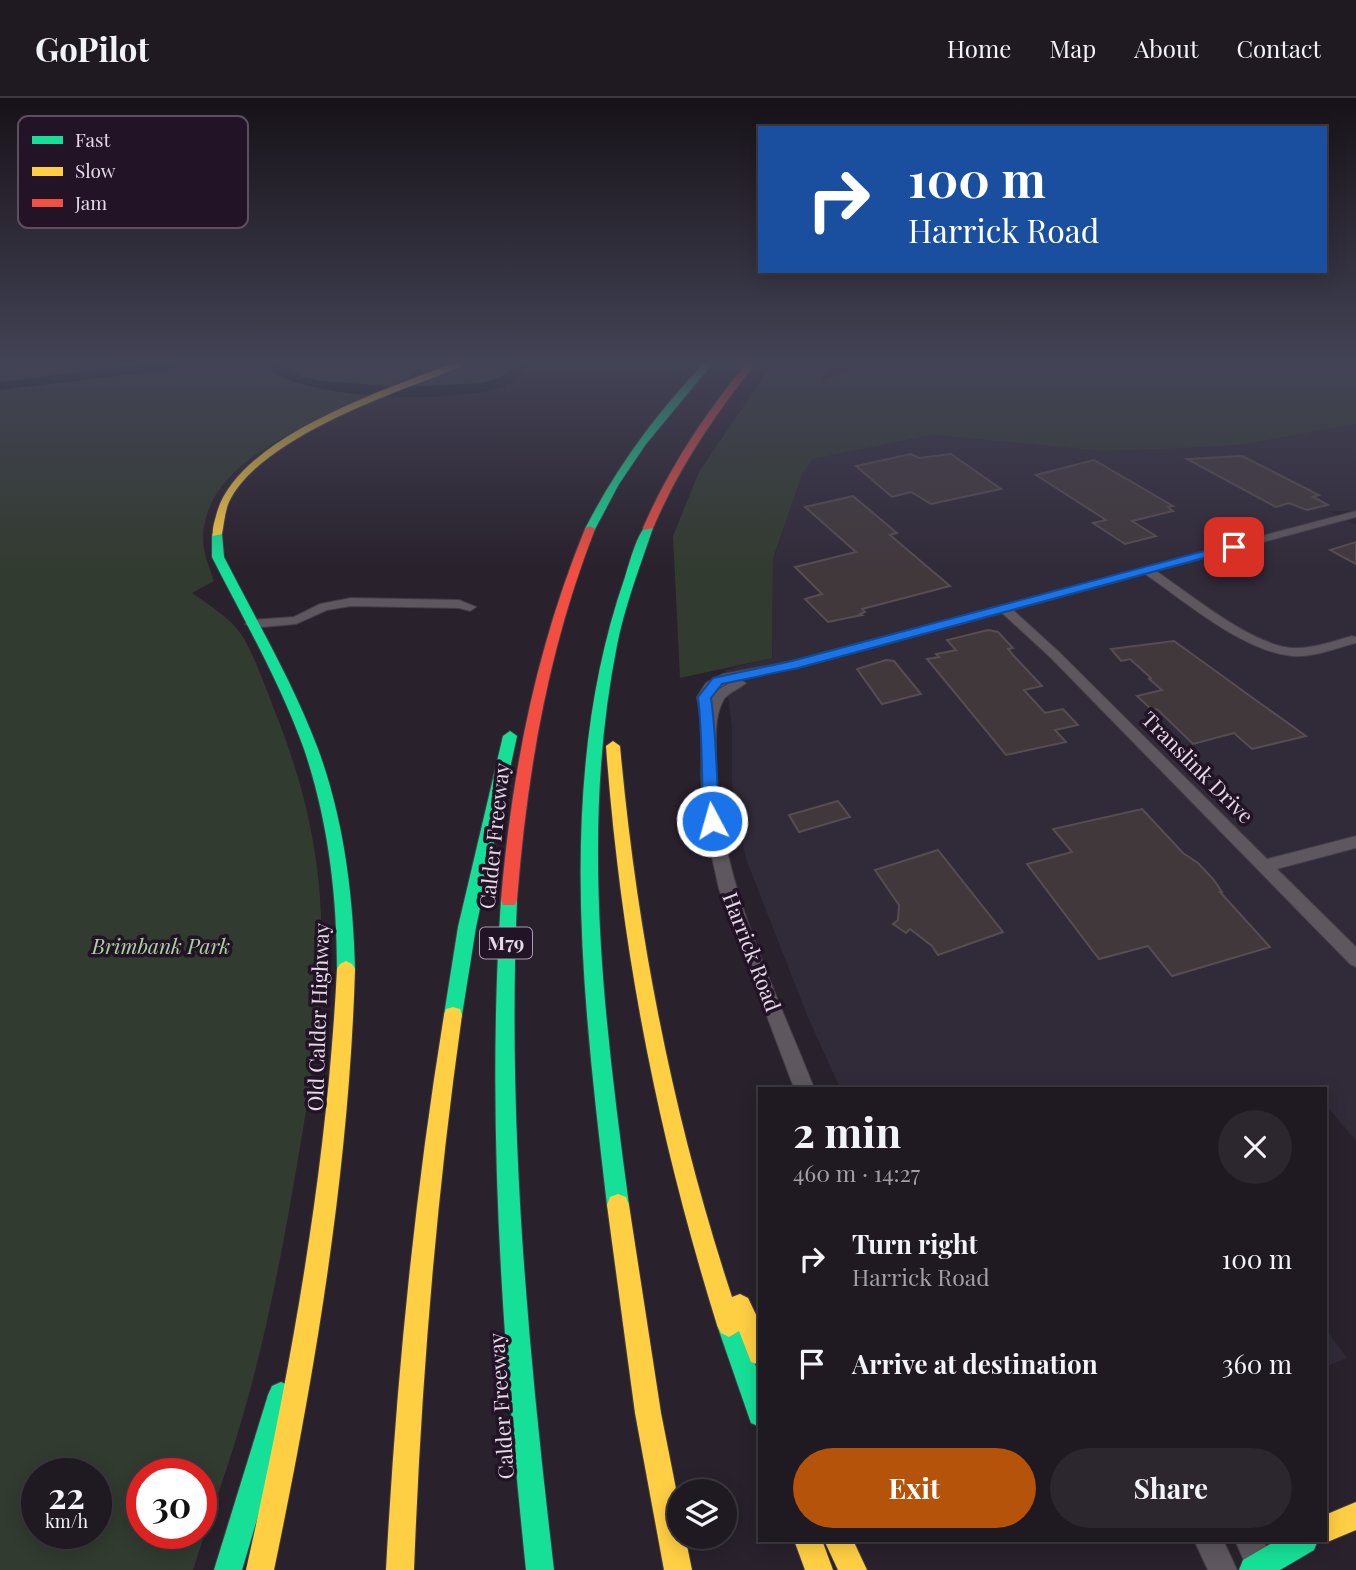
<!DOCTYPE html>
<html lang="en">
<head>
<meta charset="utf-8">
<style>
  :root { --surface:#1f1921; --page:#2c262e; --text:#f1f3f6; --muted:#a1a0a5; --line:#3c383f; --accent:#b45309 }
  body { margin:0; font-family:"Playfair Display",serif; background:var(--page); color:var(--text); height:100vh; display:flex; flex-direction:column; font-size:26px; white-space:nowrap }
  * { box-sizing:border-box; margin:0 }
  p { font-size:23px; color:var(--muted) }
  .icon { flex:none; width:38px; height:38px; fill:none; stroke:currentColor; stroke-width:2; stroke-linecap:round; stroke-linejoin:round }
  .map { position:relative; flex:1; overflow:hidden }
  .panel { position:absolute; left:758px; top:989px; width:569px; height:455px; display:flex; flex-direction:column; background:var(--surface); border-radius:0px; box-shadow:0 4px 18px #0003,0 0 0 2px var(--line) }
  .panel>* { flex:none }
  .hud { position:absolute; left:758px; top:28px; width:569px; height:147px; border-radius:0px; box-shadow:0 4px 18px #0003,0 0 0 2px var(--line); background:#1a4fa0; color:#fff; overflow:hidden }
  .buttons { position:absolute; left:667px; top:1381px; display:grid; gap:14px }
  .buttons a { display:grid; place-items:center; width:70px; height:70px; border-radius:50%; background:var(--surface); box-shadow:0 4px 18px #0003,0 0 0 2px var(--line); font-size:35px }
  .speed { position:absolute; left:21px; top:1360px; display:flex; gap:14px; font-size:35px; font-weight:700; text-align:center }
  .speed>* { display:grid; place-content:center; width:91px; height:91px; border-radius:50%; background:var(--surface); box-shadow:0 4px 18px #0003,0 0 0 2px var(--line); line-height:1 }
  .speed small { font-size:18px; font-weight:400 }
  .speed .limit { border:10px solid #d22; background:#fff; color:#111 }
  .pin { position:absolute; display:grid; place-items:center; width:60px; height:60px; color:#fff; margin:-30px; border-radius:14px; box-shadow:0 4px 10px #0006 }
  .me { position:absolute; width:77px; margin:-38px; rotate:354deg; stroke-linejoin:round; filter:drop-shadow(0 0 5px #0008) }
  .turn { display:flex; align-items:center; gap:24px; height:147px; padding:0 35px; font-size:32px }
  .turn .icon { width:91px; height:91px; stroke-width:2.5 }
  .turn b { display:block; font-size:49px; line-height:60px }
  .round { display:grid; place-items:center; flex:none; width:74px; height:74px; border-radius:37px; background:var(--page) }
  .head { display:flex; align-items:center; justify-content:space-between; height:119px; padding:0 35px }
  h1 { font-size:42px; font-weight:700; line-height:52px }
  .button { display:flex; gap:14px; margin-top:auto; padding:14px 35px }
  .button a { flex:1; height:80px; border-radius:42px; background:var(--accent); color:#fff; font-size:28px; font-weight:700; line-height:80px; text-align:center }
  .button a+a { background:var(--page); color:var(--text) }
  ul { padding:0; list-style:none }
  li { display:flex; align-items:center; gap:21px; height:105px; padding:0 35px }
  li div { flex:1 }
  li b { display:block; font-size:26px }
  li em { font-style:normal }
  header { display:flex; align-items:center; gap:42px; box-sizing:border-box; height:98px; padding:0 35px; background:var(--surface); border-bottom:2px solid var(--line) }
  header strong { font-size:33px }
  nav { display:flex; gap:38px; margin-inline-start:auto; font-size:24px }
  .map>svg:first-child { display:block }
  .industrial { fill:#312a39 }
  .green { fill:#323b2f; fill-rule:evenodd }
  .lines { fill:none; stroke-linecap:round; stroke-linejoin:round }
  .river { fill:#041213; fill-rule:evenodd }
  .building { fill:#41383c; stroke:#574d51; stroke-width:2 }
  .street-casing { stroke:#443c46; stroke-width:2 }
  .fast-casing { stroke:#443c46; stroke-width:2 }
  .slow-casing { stroke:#443c46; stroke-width:2 }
  .jam-casing { stroke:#443c46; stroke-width:2 }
  .street { fill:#5e5760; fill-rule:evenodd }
  .fast { fill:#16e098; fill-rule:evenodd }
  .slow { fill:#ffcf43; fill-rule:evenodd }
  .jam { fill:#f24e42; fill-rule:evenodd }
  .route { fill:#1a73e8; stroke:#114b97; stroke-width:2 }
  .labels { text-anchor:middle; stroke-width:7; stroke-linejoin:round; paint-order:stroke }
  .shield { fill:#221326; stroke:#aa9ead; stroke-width:2 }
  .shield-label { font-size:19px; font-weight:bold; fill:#e4dae7 }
  .street-label { font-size:21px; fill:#e4dae7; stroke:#221326 }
  .park-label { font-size:21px; font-style:italic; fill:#acd29e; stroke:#221326 }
  .key { fill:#221326; stroke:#5c4f60; stroke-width:2 }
  .key-label { font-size:19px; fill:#e4dae7 }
</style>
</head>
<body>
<header>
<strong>GoPilot</strong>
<nav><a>Home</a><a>Map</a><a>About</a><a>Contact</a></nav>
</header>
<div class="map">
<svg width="1356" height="1472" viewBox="0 0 1356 1472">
  <rect width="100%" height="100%" fill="#29212c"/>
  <g class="industrial">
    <polygon points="1356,326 1356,413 1329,413 1356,427 1356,1043 1325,1006 1325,990 840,990 807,917 746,761 732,686 732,631 725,572 772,559 773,462 802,377 813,361 932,337 1103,353 1167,351 1240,347"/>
    <polygon points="1325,1230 1347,1260 1325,1269"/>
  </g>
  <g class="green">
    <path d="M20 266H429C405 281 379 294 354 306 298 332 209 364 203 436 202 452 209 468 214 483L192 495C209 507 229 519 241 536 254 555 270 601 279 624 341 783 325 904 297 1067 282 1155 265 1245 239 1331 225 1378 208 1425 193 1472H0V272ZM37 1376H96V1435H37ZM142 1376H201V1435H142Z"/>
    <path d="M466 266H525C494 297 447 291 406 292Z"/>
    <polygon points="772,266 830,266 821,283 867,266 1356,266 1356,326 1240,347 1167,351 1103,353 932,337 813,361 802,377 773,461 772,560 680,580 673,438 699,374"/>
  </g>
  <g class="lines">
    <g class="river">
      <polygon points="144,266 189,266 182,270 0,292 0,284"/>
      <path d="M263 266H280L300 278 322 283 402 289 481 285 501 279 517 266H532C525 275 517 283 507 287 461 307 298 304 263 266Z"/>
    </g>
  </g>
  <g class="building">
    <polygon points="911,356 919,360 951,356 1001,391 931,406 911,394 892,399 856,368"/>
    <polygon points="1242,358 1319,397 1313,399 1328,407 1307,412 1289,405 1276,409 1187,361"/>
    <polygon points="1094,362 1173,408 1168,409 1173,413 1132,423 1156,438 1125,446 1093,425 1106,422 1036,377"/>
    <polygon points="853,398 897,435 890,437 950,488 862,511 865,514 860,516 862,517 828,524 805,501 822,496 795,469 856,454 805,409"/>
    <polygon points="1356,444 1356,466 1330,452"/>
    <polygon points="988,532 998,534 1013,550 1008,551 1013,557 1042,588 1024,592 1045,615 1063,611 1078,627 1055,632 1066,644 1006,657 927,561 939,559 936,556 956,552 947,542"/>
    <polygon points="1174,543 1257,603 1306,638 1252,651 1234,635 1193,646 1157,611 1152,612 1137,598 1162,592 1149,581 1151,580 1130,561 1121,563 1111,551"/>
    <polygon points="886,562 894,563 921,596 882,606 857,571"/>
    <polygon points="838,703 850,719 799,734 789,717"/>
    <polygon points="1142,711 1183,755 1198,765 1213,781 1222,794 1220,794 1270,849 1172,878 1148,848 1099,861 1027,766 1072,754 1053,731"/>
    <polygon points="938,752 1003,834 938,857 932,848 910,831 906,835 893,826 898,822 899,807 875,772"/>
  </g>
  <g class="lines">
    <g class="street-casing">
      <g id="street">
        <polygon points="16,266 15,268 0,272 0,267"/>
        <path d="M1356 413V419L1156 473C1190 496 1253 548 1293 550 1313 551 1333 543 1352 538L1356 539V545C1336 550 1313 560 1292 558 1242 553 1186 504 1145 476L1013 512 1058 553 1267 761 1356 738V750L1277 771 1356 849V869L1350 866 1050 559 1002 515 798 570 739 581 746 585C740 591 729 594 724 601 715 616 716 635 716 653 714 772 771 881 814 990H794L719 791 704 723 701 675 702 630 697 599 706 585 723 576 792 563ZM737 581 714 594 711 601V599L716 591Z"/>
        <polygon points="351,500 459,502 476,509 470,513 459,510 351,508 327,512 296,526 251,530 245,526 251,522 294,519 320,506"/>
        <polygon points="1194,1442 1223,1442 1237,1472 1208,1472"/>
        <polygon points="1235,1442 1263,1442 1275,1468 1273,1472 1248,1472"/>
      </g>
    </g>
    <g class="fast-casing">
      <g id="fast">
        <path d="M703 266H712L646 346 619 386 594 433H586L585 431C616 370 656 316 703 266Z"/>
        <path d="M648 427 653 430C640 468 625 507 617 547 580 732 604 921 629 1107L626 1115 618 1118 610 1115 607 1107C583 900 555 680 625 479 629 467 638 431 648 427Z"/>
        <path d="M217 433 222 436 224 459C256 522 293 584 318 651 344 722 353 796 355 871L352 876 346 879 340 876 337 871C337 796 328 722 304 651 280 584 244 522 212 459V436Z"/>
        <polygon points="510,633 517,638 476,829 462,917 460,923 453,925 446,923 444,917 458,829 503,638"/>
        <path d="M509 795 515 797 517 802C507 1025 528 1251 554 1472H526C503 1250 486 1025 501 802L503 797Z"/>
        <polygon points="729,1215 737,1219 760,1279 760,1329 751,1325 717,1227 721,1219"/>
        <polygon points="281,1284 290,1288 294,1297 242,1472 214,1472 268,1297 272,1288"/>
        <polygon points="1277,1442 1318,1442 1314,1452 1280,1472 1239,1472 1243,1462"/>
      </g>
    </g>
    <g class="slow-casing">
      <g id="slow">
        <path d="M451 266H463C443 278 419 284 398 293 347 313 253 353 229 404 225 413 224 426 222 436L213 438C212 432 214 425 216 418 234 341 384 292 451 266Z"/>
        <path d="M613 643 620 648C637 836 673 1020 732 1199L740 1196 748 1200 760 1225V1267L751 1264 739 1233 729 1239 721 1235 717 1227C657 1034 621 850 606 648Z"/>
        <path d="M346 863 352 866 355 871C349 1073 315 1275 274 1472H246C290 1275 327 1073 337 871L340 866Z"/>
        <path d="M453 909 460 911 462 917C436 1101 421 1286 414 1472H386C396 1286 414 1101 444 917L446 911Z"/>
        <polygon points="618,1096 626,1099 629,1107 661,1315 679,1406 679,1438 685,1438 692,1472 664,1472 635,1315 607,1107 610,1099"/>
        <polygon points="1356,1404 1356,1432 1325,1445 1318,1442 1325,1442 1325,1417"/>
        <polygon points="794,1442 822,1442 833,1472 805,1472"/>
        <polygon points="824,1442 853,1442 867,1472 838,1472"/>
      </g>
    </g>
    <g class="jam-casing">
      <g id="jam">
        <path d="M746 266H755C714 318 679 369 653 430L644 432 643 430C669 370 704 317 746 266Z"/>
        <path d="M590 428 595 431C548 551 527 674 517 802L515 807H503L501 802C512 673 536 551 585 431Z"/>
      </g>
    </g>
    <use href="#street" class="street"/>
    <use href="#fast" class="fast"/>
    <use href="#slow" class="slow"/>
    <use href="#jam" class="jam"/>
  </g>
  <linearGradient id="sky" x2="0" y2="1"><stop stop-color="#171218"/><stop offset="0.56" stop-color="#434356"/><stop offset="1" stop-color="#434356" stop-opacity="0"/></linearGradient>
  <rect width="1356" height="473" fill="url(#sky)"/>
  <path class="route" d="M1234 445 1239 449 1237 451 798 570 722 586 711 600C717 641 716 682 720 723L712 729 704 723C701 682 703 640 698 599L713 580 792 563Z"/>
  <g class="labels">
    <rect class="shield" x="480" y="829.5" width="52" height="31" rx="5"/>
    <g class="shield-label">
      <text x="506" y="852">M79</text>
    </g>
    <g class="street-label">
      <text transform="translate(1197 670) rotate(45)" y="7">Translink Drive</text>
      <text transform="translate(495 738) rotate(-84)" y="7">Calder Freeway</text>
      <text transform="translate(751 854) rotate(69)" y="7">Harrick Road</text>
      <text transform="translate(319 919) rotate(-88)" y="7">Old Calder Highway</text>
      <text transform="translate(502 1308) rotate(-94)" y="7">Calder Freeway</text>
    </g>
    <g class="park-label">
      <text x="161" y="856">Brimbank Park</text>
    </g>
  </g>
  <rect x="18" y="18" width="230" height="112" rx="10" class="key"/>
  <rect x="32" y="38" width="31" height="8" fill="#16e098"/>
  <rect x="32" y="69" width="31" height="9" fill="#ffcf43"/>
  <rect x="32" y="101" width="31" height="8" fill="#f24e42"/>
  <g class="key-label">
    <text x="75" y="49">Fast</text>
    <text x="75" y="80">Slow</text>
    <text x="75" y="112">Jam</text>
  </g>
</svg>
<div class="buttons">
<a><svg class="icon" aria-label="layers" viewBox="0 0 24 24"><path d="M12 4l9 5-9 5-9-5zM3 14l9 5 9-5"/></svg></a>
</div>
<div class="speed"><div>22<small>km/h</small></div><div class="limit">30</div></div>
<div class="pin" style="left:1234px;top:449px;background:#d93025"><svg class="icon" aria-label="arrive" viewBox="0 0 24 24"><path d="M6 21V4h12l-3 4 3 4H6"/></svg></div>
<svg class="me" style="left:712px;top:723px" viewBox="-20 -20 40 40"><circle r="17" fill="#1a73e8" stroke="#fff" stroke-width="3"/><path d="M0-11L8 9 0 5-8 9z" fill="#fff"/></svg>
<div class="hud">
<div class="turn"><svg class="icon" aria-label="right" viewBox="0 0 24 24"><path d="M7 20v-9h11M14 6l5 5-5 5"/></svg><div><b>100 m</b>Harrick Road</div></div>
</div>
<section class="panel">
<div class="head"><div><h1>2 min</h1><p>460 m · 14:27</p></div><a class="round"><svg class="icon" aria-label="close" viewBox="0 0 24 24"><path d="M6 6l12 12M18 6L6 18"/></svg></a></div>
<ul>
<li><svg class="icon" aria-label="right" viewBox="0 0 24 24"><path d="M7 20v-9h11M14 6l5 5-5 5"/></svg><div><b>Turn right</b><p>Harrick Road</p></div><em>100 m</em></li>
<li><svg class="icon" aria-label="arrive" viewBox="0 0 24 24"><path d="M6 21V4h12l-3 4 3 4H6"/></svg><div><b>Arrive at destination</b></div><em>360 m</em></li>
</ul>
<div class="button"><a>Exit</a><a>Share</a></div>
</section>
</div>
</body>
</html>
